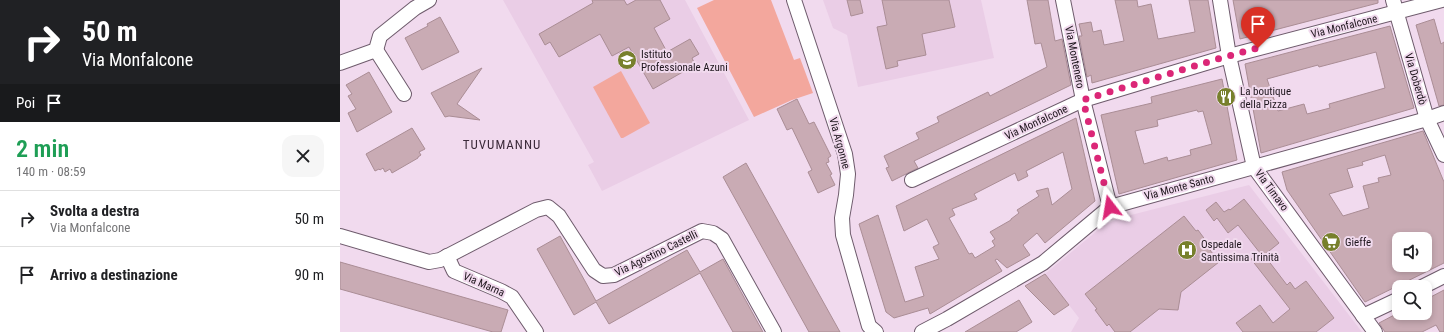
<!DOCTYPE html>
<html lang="it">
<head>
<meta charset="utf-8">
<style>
  :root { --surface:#fff; --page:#f6f6f6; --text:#202124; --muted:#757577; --line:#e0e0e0 }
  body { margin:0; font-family:"Roboto Condensed",sans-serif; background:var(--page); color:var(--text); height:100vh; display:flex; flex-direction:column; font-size:15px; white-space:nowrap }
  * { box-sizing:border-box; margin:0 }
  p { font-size:13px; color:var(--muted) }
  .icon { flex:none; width:22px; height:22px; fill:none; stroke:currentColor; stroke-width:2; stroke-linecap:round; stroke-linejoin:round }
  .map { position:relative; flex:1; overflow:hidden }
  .details { display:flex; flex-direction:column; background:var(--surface); width:340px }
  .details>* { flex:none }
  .hud { background:#202124; color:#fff; overflow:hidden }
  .tools { position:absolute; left:1052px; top:232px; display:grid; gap:8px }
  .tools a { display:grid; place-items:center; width:40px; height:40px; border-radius:8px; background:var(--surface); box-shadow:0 2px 6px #0003; font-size:20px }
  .pin { position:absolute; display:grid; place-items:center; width:34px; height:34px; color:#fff; margin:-41px -17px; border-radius:50% 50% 50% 0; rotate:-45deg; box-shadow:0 0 4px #0007 }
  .pin .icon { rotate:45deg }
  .me { position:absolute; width:44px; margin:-22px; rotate:346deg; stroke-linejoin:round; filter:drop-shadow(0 0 3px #0008) }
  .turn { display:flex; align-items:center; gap:14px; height:84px; padding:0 16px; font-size:18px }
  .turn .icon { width:52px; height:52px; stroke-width:2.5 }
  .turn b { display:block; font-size:28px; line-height:34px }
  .then { display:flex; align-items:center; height:38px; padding:0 16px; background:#0003; gap:8px; font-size:15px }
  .round { display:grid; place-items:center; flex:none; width:42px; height:42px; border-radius:12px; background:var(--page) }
  .headline { display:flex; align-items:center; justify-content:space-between; height:68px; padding:0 16px }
  h1 { font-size:24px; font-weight:600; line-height:30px; color:#1e9e55 }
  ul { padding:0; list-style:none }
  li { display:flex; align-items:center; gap:12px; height:56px; padding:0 16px; border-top:1px solid var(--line) }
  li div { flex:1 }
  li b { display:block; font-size:15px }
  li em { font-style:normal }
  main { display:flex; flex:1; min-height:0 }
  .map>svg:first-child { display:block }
  .built { fill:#eacde6 }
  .green { fill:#f3a79d }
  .building { fill:#c9abb4; stroke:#aa8d95; fill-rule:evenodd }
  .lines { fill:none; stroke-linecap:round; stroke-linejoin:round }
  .street-casing { stroke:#6e5b6c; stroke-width:16 }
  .street { stroke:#fff; stroke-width:14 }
  .route { stroke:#db2777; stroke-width:7; stroke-dasharray:0 12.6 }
  .labels { text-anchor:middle; stroke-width:4; stroke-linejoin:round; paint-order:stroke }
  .street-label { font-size:11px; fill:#1d151c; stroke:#f1daee }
  .poi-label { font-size:11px; fill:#1d151c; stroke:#f1daee; text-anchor:start }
  .quarter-label { font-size:13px; letter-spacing:1px; fill:#3c2a3a; stroke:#f1daee }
</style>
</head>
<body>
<main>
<section class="details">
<div class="hud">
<div class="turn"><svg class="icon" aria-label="right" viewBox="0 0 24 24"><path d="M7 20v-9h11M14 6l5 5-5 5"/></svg><div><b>50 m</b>Via Monfalcone</div></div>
<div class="then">Poi<svg class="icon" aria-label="arrive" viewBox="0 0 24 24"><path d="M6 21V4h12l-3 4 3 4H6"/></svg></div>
</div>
<div class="headline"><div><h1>2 min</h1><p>140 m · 08:59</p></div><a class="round"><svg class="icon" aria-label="close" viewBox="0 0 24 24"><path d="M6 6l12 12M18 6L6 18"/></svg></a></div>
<ul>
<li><svg class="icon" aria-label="right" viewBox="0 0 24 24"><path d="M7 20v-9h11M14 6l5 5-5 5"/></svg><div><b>Svolta a destra</b><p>Via Monfalcone</p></div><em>50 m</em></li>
<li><svg class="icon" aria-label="arrive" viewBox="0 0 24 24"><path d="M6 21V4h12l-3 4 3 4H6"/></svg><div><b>Arrivo a destinazione</b></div><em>90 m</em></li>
</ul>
</section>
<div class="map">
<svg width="1104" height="332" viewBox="0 0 1104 332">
  <rect width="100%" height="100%" fill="#f1daee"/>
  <g class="built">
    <polygon points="163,0 345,0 409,120 262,191 248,165 254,162"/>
    <polygon points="483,0 641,0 654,58 518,87 507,35 493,28"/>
    <polygon points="909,185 1022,332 731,332 739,318 705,274 764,225 783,217"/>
  </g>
  <g class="green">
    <polygon points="374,0 431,0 454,60 460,58 473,93 452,100 414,117 357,8"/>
    <polygon points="281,71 310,123 283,138 281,138 253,87"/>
  </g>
  <g class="building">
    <polygon points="252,0 284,0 287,5 296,0 320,0 330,19 314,28 327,52 350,39 359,54 352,58 355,65 313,89 289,47 272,56 260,34 219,57 210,42 205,45 199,34 253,3"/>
    <polygon points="507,0 520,0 523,13 511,16"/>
    <polygon points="542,0 609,0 615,27 582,34 586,55 557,61 558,66 546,69 537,27 547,25"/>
    <polygon points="687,0 708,0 715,41 722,39 731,85 574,161 578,168 552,181 546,168 549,167 544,156 579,139 576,133 599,122 597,117 648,92 650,96 707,67 701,43 695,44"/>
    <polygon points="775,0 797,0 798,7 811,4 818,39 855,32 849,0 868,0 876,48 752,83 751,75 747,77 739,36 742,36 739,24 751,22 753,32 761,30 764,45 784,41"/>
    <polygon points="893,0 1038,0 1038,3 900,39"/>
    <polygon points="100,17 119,52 82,70 65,38 88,26 87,24"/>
    <polygon points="1094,19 1101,44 1104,42 1104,105 1099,106 1076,25"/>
    <path d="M1050 26 1074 108 921 153 905 64ZM1036 52 1045 88 989 104 990 108 967 114 964 104 938 111 927 79 978 65 979 67Z"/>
    <polygon points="142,68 117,104 140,120 109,116 105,117 91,93"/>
    <polygon points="29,72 52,112 17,132 8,113 16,109 8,96 12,94 6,85"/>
    <path d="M882 79 897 160 779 194 761 115 812 103 811 97ZM857 110 858 112 863 111 872 144 850 150 851 155 828 161 827 157 804 164 795 131 818 126 817 120Z"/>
    <polygon points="457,99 469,124 474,122 491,156 488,158 489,162 486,163 492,174 490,175 495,185 478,193 468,172 472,170 452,128 447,130 437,109"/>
    <path d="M736 118 755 201 705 243 697 233 683 245 690 255 667 268 657 259 655 260 662 271 590 314 588 308 554 318 546 312 519 224 538 215 565 302 584 296 575 267 599 259 593 247 599 244 587 219 564 231 556 206ZM723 152 732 189 712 205 708 188 696 191 699 196 677 210 679 213 671 219V220L650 232 655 239 652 241 655 246 635 258 632 253 629 254 609 218 615 215 612 209 637 199 634 194 675 173 678 181 688 176 686 171Z"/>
    <polygon points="72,128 85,149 79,152 81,155 78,157 78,158 52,173 50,169 45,172 43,168 40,170 39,169 35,171 26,154"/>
    <path d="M1083 131 1104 182V263L1025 302 947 190 942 172ZM1045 155 1051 175 1038 178 1039 182 1023 186 1029 208 1003 216 989 194 1013 187 1007 169 1023 165 1022 162ZM1059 239H1085V265H1059Z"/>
    <polygon points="406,163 500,332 469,332 383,177"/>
    <polygon points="904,199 939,243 924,255 947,285 950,282 955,289 966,281 994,318 976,332 903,332 896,323 920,305 933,323 950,309 911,259 920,253 898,225 888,233 877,218 874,221 866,210 876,202 884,212 889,209 890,210"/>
    <polygon points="844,216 856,231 858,230 869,245 867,246 879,262 841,292 838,310 819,309 790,332 775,332 769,324 767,326 755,310 757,309 745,294"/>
    <polygon points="220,236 256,301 347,250 360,272 383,259 423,332 393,332 360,273 269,324 256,302 234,315 197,249"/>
    <polygon points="0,262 168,310 161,332 153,332 0,289"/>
    <polygon points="705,274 729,305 714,315 685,286"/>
    <polygon points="1104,290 1104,332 1100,332 1096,325 1082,332 1045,332 1039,323 1058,313 1085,313 1085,300"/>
    <polygon points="679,300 692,322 676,332 625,332"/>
  </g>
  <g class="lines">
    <g class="street-casing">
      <g id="street">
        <polyline points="454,0 505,154 508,174 506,195 502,218 503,235 529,326 536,332"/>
        <polyline points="723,0 743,100 770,207"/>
        <polyline points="880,0 889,56 914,167 1035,332"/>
        <polyline points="1053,0 1087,119 1104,155"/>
        <polyline points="36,50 64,94"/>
        <polyline points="0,63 36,50 40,36 75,8 89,0"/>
        <polyline points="572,180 743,100 889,56 1102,0"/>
        <polyline points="0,236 89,262 100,260 196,210 208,207 219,216 254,270 263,276 274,275 362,231 373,233 382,239 434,332"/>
        <polyline points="107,256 114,271 161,291 172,297 196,332"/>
        <polyline points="1082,287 1104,276"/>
        <polyline points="1023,316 1059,299"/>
        <polyline points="582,332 607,319 703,263 770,207 1087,119 1104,113"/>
      </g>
    </g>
    <use href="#street" class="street"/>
  </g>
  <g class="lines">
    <polyline class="route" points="770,207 743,100 881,58 918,48"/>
  </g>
  <defs>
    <g id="school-disc" transform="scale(1)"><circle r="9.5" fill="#77802c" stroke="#f1daee"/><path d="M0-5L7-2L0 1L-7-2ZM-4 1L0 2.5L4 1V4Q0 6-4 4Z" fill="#fff"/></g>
    <g id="restaurant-disc" transform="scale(1)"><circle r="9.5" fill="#77802c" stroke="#f1daee"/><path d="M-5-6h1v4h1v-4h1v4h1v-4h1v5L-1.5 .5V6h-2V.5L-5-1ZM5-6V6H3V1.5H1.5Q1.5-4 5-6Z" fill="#fff"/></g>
    <g id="supermarket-disc" transform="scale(1)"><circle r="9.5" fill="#77802c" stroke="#f1daee"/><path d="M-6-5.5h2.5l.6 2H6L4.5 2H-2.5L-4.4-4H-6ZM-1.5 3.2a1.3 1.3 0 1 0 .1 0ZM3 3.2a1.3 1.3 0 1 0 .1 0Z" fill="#fff"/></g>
    <g id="hospital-disc" transform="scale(1)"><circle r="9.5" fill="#77802c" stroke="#f1daee"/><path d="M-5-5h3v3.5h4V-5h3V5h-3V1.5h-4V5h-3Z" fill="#fff"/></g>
  </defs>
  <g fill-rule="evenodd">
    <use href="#school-disc" x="287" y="60"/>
    <use href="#restaurant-disc" x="886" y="97"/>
    <use href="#supermarket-disc" x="991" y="242"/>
    <use href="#hospital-disc" x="847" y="250"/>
  </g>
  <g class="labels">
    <g class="street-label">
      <text transform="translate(1004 26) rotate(-14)" y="4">Via Monfalcone</text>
      <text transform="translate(735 57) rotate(79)" y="4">Via Montenero</text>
      <text transform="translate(1076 79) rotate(74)" y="4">Via Doberdò</text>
      <text transform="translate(696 122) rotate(-25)" y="4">Via Monfalcone</text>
      <text transform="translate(500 143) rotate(75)" y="4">Via Argonne</text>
      <text transform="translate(839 187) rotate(-15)" y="4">Via Monte Santo</text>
      <text transform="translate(932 190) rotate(54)" y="4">Via Timavo</text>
      <text transform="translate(316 253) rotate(-26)" y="4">Via Agostino Castelli</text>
      <text transform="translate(144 284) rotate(24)" y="4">Via Marna</text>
    </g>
    <g class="poi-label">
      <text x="301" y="58">Istituto<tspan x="301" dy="13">Professionale Azuni</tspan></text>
      <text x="900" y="95">La boutique<tspan x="900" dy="13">della Pizza</tspan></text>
      <text x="1005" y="246">Gieffe</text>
      <text x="861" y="248">Ospedale<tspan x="861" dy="13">Santissima Trinità</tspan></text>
    </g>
    <g class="quarter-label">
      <text x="162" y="149">TUVUMANNU</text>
    </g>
  </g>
</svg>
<div class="tools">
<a><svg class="icon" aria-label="sound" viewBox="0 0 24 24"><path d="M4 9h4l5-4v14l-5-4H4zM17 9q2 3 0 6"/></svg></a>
<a><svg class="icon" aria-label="search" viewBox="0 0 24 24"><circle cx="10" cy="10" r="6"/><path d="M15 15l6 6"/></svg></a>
</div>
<div class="pin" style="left:918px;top:48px;background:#d93025"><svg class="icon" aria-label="arrive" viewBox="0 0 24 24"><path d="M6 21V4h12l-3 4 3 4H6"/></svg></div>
<svg class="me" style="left:770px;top:207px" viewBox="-20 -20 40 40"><path d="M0-17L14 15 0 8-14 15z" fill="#db2777" stroke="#fff" stroke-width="4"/></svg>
</div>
</main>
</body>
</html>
